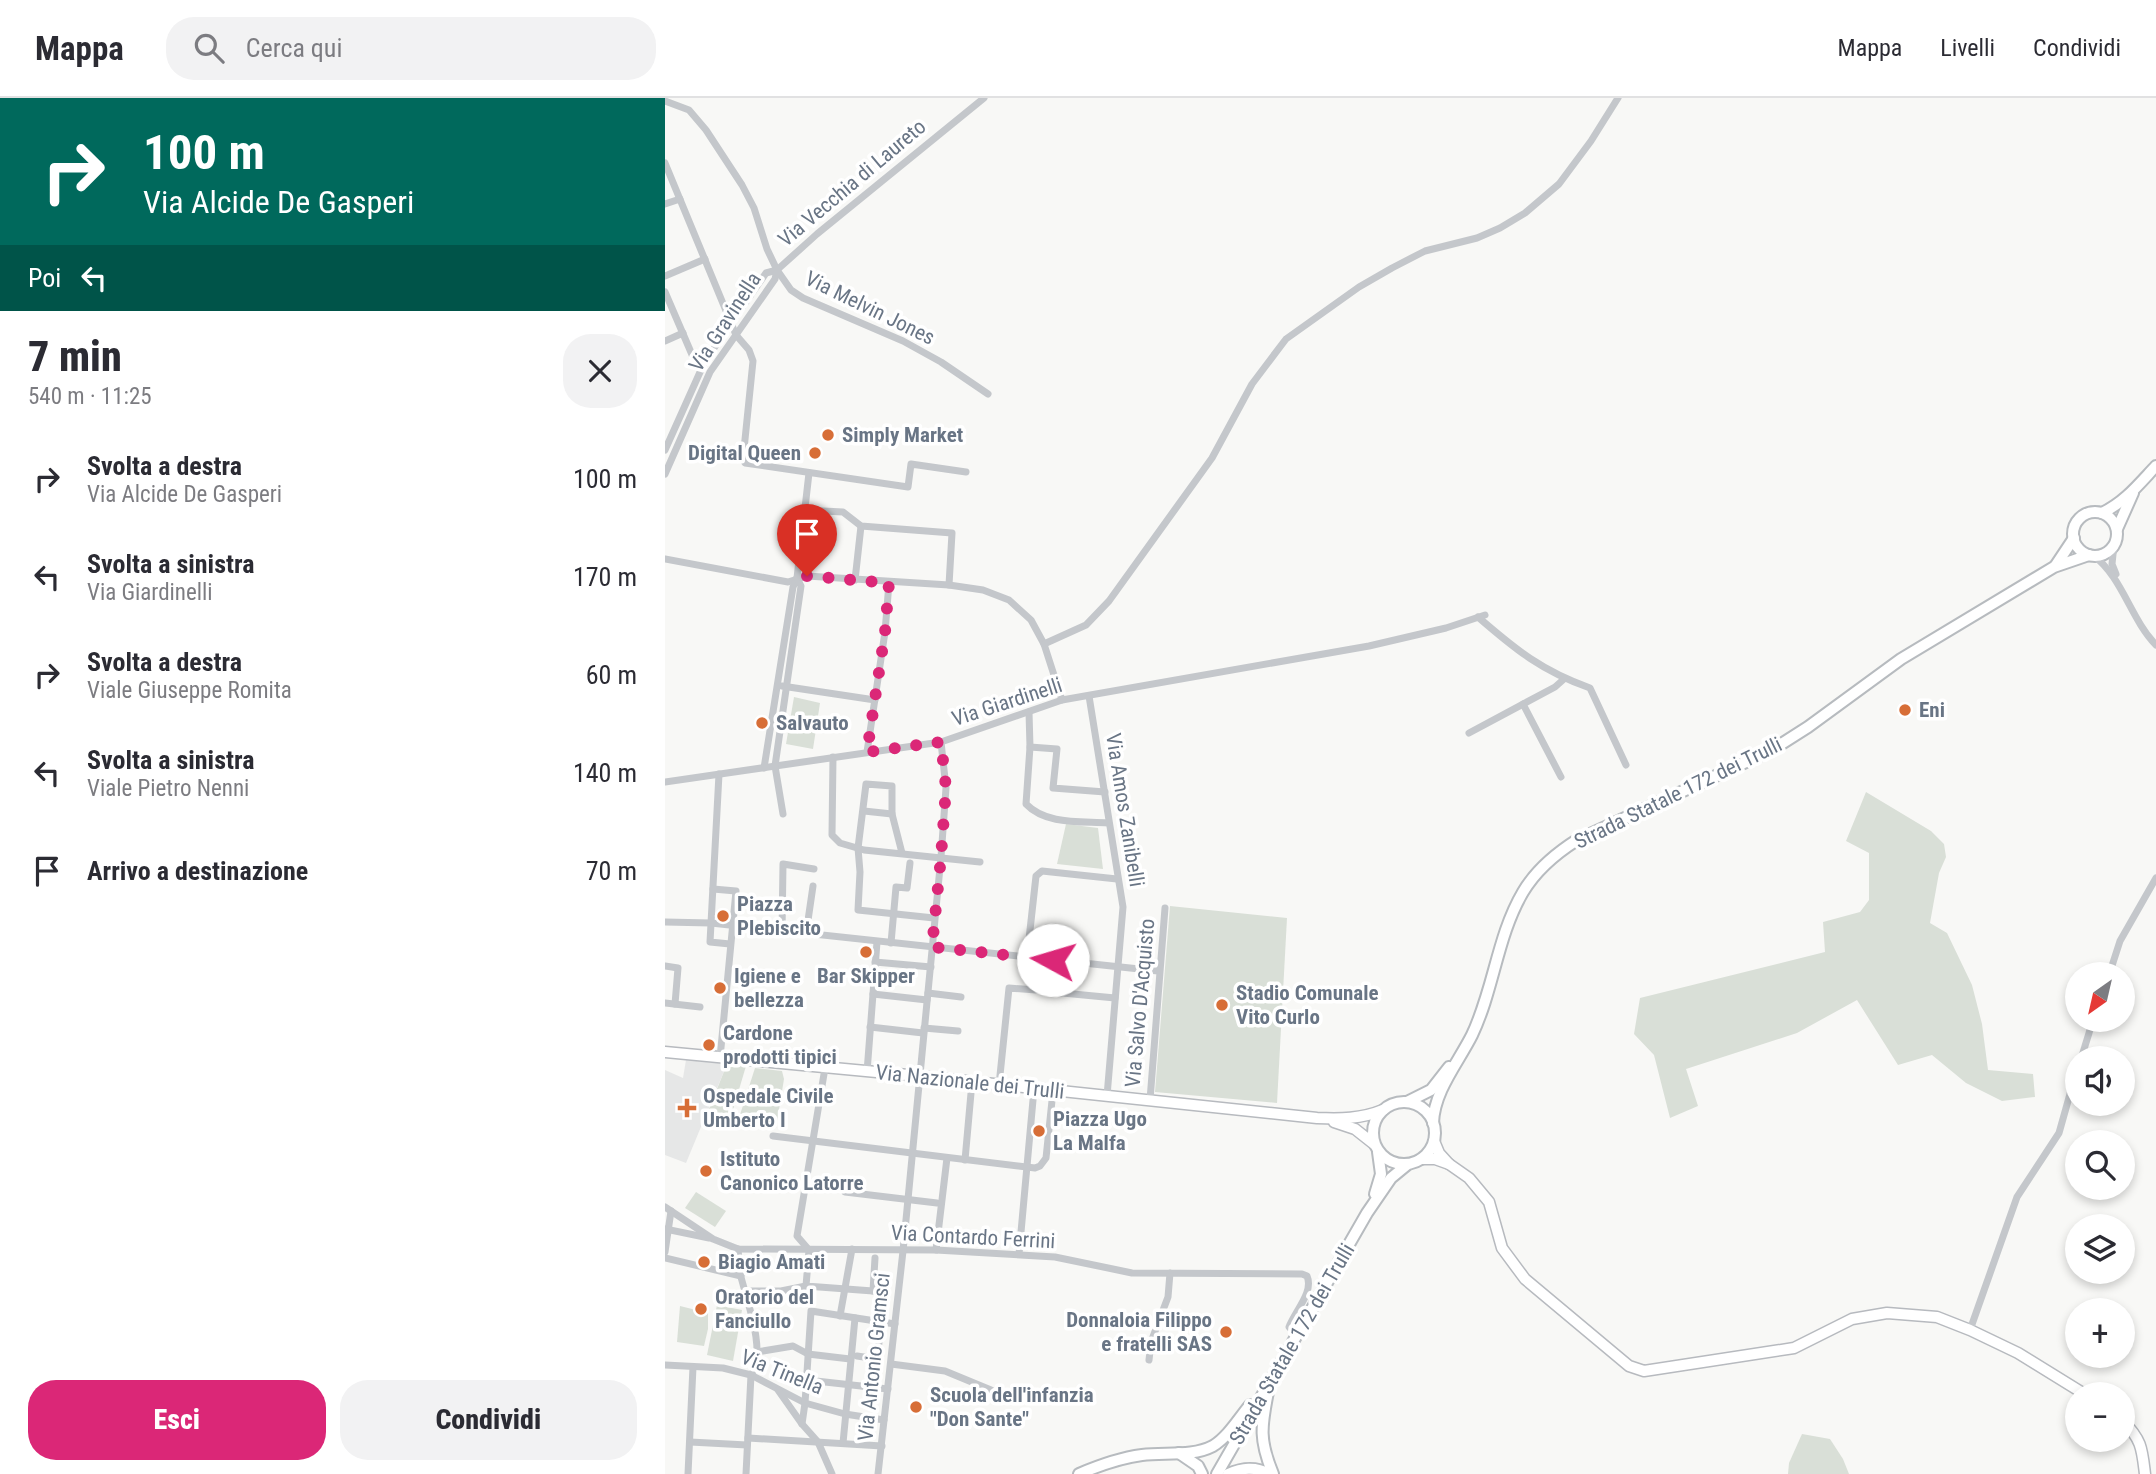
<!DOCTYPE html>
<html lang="it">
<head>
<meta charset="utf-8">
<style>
  :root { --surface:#fff; --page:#f2f2f3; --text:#2b2b33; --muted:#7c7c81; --line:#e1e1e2; --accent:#db2777 }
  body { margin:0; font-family:"Roboto Condensed",sans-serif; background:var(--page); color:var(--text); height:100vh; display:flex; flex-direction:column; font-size:26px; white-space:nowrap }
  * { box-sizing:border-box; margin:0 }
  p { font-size:23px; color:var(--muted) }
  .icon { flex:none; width:38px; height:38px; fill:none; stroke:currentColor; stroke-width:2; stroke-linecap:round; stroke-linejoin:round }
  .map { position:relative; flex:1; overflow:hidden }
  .side { display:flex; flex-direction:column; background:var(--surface); width:665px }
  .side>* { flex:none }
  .top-card { background:#00695c; color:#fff; overflow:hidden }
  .needle { width:46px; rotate:214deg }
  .tools { position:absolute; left:1400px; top:864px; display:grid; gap:14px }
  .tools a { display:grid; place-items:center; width:70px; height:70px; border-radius:50%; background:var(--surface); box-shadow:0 4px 10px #0003; font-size:35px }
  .pin { position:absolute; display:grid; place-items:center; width:60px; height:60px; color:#fff; margin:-72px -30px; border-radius:50% 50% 50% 0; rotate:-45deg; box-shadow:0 0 7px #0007 }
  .pin .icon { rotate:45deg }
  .me { position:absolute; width:77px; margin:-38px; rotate:276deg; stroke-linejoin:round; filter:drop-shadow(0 0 5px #0008) }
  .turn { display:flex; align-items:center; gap:24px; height:147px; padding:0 28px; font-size:32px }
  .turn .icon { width:91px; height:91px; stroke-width:2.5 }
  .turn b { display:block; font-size:49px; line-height:60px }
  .then { display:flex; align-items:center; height:66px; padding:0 28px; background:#0003; gap:14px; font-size:26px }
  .round { display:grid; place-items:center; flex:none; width:74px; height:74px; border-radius:28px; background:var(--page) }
  .summary { display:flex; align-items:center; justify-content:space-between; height:119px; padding:0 28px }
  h1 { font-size:42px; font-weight:800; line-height:52px }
  .primary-button { display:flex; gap:14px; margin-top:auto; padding:14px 28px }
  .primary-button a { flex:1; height:80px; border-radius:28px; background:var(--accent); color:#fff; font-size:28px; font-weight:800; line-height:80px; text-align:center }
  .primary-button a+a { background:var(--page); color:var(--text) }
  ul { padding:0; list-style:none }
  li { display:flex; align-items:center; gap:21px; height:98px; padding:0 28px }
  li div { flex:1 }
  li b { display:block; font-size:26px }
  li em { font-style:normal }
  header { display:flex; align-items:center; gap:42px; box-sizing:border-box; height:98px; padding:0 35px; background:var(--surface); border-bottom:2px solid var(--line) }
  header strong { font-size:33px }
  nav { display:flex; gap:38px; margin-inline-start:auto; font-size:24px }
  .search { width:490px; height:63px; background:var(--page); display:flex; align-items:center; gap:18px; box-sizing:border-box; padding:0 24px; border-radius:28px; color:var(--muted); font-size:26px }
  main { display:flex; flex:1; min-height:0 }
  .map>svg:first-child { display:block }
  .built { fill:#e6e7e7 }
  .green { fill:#d9dfd7 }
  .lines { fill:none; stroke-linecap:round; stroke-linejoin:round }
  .secondary-casing { stroke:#b7babf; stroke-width:13 }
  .primary-casing { stroke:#b7bbbf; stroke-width:14 }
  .street { stroke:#c4c7cb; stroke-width:7 }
  .secondary { stroke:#fff; stroke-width:10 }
  .primary { stroke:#fff; stroke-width:10 }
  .route { stroke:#db2777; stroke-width:12; stroke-dasharray:0 21.6 }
  .poi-dot { fill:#d76e37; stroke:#fff; stroke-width:2.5 }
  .labels { text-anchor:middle; stroke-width:7; stroke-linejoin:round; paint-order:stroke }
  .street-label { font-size:21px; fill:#697585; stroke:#fff }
  .poi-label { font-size:21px; font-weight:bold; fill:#697585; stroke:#fff; text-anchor:start }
</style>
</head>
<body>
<header>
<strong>Mappa</strong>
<div class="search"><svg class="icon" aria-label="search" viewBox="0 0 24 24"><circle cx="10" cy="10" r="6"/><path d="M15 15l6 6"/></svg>Cerca qui</div>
<nav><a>Mappa</a><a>Livelli</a><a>Condividi</a></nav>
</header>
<main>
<section class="side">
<div class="top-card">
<div class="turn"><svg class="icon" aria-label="right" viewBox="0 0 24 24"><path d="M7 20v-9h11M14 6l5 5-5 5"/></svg><div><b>100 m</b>Via Alcide De Gasperi</div></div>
<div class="then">Poi<svg class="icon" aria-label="left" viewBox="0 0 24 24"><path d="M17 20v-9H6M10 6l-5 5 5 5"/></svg></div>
</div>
<div class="summary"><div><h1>7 min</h1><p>540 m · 11:25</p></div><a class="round"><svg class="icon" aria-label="close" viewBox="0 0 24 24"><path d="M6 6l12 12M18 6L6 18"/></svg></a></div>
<ul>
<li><svg class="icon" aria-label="right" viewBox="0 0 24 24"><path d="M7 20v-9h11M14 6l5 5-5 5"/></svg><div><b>Svolta a destra</b><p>Via Alcide De Gasperi</p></div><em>100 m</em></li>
<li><svg class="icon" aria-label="left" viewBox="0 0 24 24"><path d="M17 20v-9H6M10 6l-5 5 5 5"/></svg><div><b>Svolta a sinistra</b><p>Via Giardinelli</p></div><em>170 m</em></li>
<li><svg class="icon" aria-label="right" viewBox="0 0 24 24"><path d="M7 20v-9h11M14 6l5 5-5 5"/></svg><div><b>Svolta a destra</b><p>Viale Giuseppe Romita</p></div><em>60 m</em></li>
<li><svg class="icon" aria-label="left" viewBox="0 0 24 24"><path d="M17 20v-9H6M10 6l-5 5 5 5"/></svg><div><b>Svolta a sinistra</b><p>Viale Pietro Nenni</p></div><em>140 m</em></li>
<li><svg class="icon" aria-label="arrive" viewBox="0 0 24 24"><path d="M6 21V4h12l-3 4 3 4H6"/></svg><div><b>Arrivo a destinazione</b></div><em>70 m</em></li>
</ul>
<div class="primary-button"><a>Esci</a><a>Condividi</a></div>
</section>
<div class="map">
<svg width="1491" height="1376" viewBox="0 0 1491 1376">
  <rect width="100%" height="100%" fill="#f8f8f6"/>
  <polygon class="built" points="21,962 62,966 21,1065 0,1057 0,972 18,980"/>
  <g class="green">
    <polygon points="129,599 155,605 148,651 121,646"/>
    <polygon points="1201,694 1266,733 1279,746 1281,759 1274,775 1265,825 1282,835 1307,887 1317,926 1323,972 1368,976 1370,999 1337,1003 1301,985 1267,957 1233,967 1192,902 1132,935 1021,971 1033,1008 1005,1020 989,957 969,936 975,900 1160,854 1158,824 1195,814 1204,802 1204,755 1181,743"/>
    <polygon points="401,726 433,730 438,771 392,766"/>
    <polygon points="505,808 622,820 612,1005 490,994"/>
    <polygon points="62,966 81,968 65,1022 42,1016"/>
    <polygon points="90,970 117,973 119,981 111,1030 73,1023"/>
    <polygon points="31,1094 61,1113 50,1129 20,1110"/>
    <polygon points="52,1207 77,1212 68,1263 42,1257"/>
    <polygon points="15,1208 43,1215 43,1231 39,1248 12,1244"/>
    <polygon points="1137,1336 1165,1341 1178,1361 1184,1376 1123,1376 1124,1365"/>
  </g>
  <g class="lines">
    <g class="secondary-casing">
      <g id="secondary">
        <path d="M0 954 254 978 652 1020C675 1021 696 1021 718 1012"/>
        <polyline points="669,1024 690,1031 709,1046"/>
        <polyline points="756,1061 770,1061 784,1066 774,1055 769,1043"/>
        <polyline points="784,1066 804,1080 824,1104 837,1150 860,1181 964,1268 979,1273 1129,1250 1187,1221 1222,1215 1272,1219 1305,1232 1353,1255 1421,1297"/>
        <path d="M1458 1323C1477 1342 1477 1351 1480 1376"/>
      </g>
    </g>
    <g class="primary-casing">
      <g id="primary">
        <circle cx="1430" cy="436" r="22"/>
        <path d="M1437 415C1460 404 1474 386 1491 368"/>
        <polyline points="1452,431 1468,395"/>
        <polyline points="1391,467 1409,440"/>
        <polyline points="742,1004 766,992 784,969"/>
        <circle cx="739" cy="1035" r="31"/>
        <path d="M768 1025C769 993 793 965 807 937 829 891 832 838 858 794 871 772 890 756 912 742L1107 652 1143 629 1236 561 1389 469 1424 457"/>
        <polyline points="710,1096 716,1076 713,1054"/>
        <path d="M603 1294C596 1329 594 1342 608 1376"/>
        <polyline points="514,1355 533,1368 537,1376"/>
        <path d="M414 1376C435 1367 454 1360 477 1357 500 1354 527 1359 548 1348 563 1339 574 1320 585 1307"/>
        <polyline points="552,1376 702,1115 726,1080 743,1066"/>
        <path d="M563 1376C577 1370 590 1368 604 1376"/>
      </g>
    </g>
    <g class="street">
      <polyline points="0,3 24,12 41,32 77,87 89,110 102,151 112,172 126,192 138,200 238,243 276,264 323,296"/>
      <polyline points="0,65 71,237 84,252 88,263 78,361 80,365 243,389 246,366 301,374"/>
      <polyline points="0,106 15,101"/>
      <polyline points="0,178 40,161"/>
      <polyline points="0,194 28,259 40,263"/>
      <polyline points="0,243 18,235"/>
      <polyline points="0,352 40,263 101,175 112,172"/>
      <polyline points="0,376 45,274 110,181 112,172 152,136 319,0"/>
      <polyline points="139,412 178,414 196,428 287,435 284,487"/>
      <polyline points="1449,447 1447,466 1451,476"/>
      <path d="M1428 457C1458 480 1465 520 1491 547"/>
      <polyline points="0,461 123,484 142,478 284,487 318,492 344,502 366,522 379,546 397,602"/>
      <polyline points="190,482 196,428"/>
      <path d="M813 519C851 552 877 573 925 590L961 667"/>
      <polyline points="379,546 421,527 444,503 547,360 587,286 621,241 694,189 727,170 760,153 812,140 835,130 860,115 894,86 926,43 953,0"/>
      <polyline points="117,588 210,602"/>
      <polyline points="424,598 458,809 442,998"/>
      <polyline points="858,606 896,679"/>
      <path d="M364 614 365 649 361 706C381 727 416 723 443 725"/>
      <polyline points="804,635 890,589 899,581"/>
      <polyline points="365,649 392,651 388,690 440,694"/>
      <polyline points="202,654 220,534 224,485"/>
      <polyline points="168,659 167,737 175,745 199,752 315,764"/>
      <polyline points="99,670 128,489 132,480 144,375"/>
      <polyline points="54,676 45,844 65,846"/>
      <polyline points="0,684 276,644 397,602 704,548 781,530 820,517"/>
      <polyline points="199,713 227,716"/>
      <polyline points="118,716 110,668 136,488 132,480"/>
      <polyline points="237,755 227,716 227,688 201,686 193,750 195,774 193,812 269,820"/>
      <polyline points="48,791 71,793 55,960"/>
      <polyline points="0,824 46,825 493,873"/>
      <polyline points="117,834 118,766 149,771"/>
      <polyline points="141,836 148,788"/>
      <polyline points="226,845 231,789 242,790 245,765"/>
      <polyline points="362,859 371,778 377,773 452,781"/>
      <polyline points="210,864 266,869"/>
      <polyline points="0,868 13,870 10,906"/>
      <polyline points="1444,877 1455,843 1491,780"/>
      <polyline points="387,894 450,900"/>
      <polyline points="263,895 296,899"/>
      <polyline points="208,896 262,902"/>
      <polyline points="0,905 35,909"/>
      <polyline points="205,929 258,935"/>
      <polyline points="259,930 293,933"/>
      <polyline points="1416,961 1428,922"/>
      <polyline points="160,970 132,1138 144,1152 141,1188 208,1193 210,1160"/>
      <polyline points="202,974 212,844"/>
      <polyline points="334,987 344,890 371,892"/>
      <polyline points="485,1002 500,810"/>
      <polyline points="108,1038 370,1070 375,1068 381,1060 388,993"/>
      <polyline points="300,1062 307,984"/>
      <polyline points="180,1094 272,1105"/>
      <path d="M0 1109 48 1141 73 1151 271 1152 390 1159 467 1175 637 1176 642 1178C649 1194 630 1213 624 1229L631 1237"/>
      <polyline points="0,1131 44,1140"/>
      <path d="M73 1151C74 1160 74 1170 76 1179 82 1203 102 1256 86 1277L81 1376"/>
      <polyline points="271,1152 282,1060"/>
      <polyline points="0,1154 6,1113"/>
      <polyline points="354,1156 369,991"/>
      <polyline points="0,1160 76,1178"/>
      <polyline points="81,1193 116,1193 141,1188"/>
      <polyline points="175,1218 187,1151"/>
      <polyline points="1305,1232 1352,1099 1394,1035 1412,971"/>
      <polyline points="92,1254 128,1248 143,1256 185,1261"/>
      <polyline points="192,1258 212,1261 220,1194 208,1193"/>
      <polyline points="484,1262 486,1244 503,1199 505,1175"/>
      <polyline points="226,1266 280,1273 326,1292"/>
      <polyline points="0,1267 58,1270 86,1277 140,1305 180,1316 219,1322"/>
      <polyline points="142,1282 223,1291"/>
      <polyline points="113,1292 137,1326 153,1344 167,1376"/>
      <polyline points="137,1326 140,1305 146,1213 230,1226"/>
      <polyline points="83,1340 217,1348"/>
      <polyline points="25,1344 82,1347"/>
      <polyline points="178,1345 190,1220"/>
      <polyline points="23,1376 28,1269"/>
      <polyline points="213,1376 238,1153 276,759 281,690 276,644"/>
    </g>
    <use href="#secondary" class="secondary"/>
    <use href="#primary" class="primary"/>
  </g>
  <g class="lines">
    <polyline class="route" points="142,478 224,485 220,534 202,654 276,644 281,690 276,759 267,849 388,862"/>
  </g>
  <g class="poi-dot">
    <circle cx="163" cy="337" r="7"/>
    <circle cx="150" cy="355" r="7"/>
    <circle cx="1240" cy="612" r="7"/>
    <circle cx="97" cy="625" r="7"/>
    <circle cx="58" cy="818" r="7"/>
    <circle cx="201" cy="854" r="7"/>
    <circle cx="55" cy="890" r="7"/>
    <circle cx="557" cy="907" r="7"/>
    <circle cx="44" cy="947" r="7"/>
    <path d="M18.5 999.5h7v7h7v7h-7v7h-7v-7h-7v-7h7z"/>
    <circle cx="374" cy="1033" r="7"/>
    <circle cx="41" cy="1073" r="7"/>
    <circle cx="39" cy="1164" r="7"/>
    <circle cx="36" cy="1211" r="7"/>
    <circle cx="561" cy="1234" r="7"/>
    <circle cx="251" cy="1309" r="7"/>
  </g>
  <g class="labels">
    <g class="street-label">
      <text transform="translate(187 85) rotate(-40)" y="7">Via Vecchia di Laureto</text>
      <text transform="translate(205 210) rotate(26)" y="7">Via Melvin Jones</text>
      <text transform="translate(60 224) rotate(-57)" y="7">Via Gravinella</text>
      <text transform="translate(342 604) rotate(-18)" y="7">Via Giardinelli</text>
      <text transform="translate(1013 695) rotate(-26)" y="7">Strada Statale 172 dei Trulli</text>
      <text transform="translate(460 712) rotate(81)" y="7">Via Amos Zanibelli</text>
      <text transform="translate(475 905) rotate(-85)" y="7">Via Salvo D'Acquisto</text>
      <text transform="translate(305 984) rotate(6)" y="7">Via Nazionale dei Trulli</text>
      <text transform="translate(308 1139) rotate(3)" y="7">Via Contardo Ferrini</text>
      <text transform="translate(627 1246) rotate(-60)" y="7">Strada Statale 172 dei Trulli</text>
      <text transform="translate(209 1259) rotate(-84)" y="7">Via Antonio Gramsci</text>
      <text transform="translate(117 1274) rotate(22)" y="7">Via Tinella</text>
    </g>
    <g class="poi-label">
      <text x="177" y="344">Simply Market</text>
      <text x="136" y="362" text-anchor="end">Digital Queen</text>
      <text x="1254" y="619">Eni</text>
      <text x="111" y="632">Salvauto</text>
      <text x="72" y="813">Piazza<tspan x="72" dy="24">Plebiscito</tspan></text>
      <text x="69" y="885">Igiene e<tspan x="69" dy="24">bellezza</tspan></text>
      <text x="201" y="885" text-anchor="middle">Bar Skipper</text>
      <text x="571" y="902">Stadio Comunale<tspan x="571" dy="24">Vito Curlo</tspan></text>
      <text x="58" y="942">Cardone<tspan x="58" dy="24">prodotti tipici</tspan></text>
      <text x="38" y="1005">Ospedale Civile<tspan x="38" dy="24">Umberto I</tspan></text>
      <text x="388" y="1028">Piazza Ugo<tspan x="388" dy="24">La Malfa</tspan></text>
      <text x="55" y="1068">Istituto<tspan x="55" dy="24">Canonico Latorre</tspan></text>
      <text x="53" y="1171">Biagio Amati</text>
      <text x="50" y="1206">Oratorio del<tspan x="50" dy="24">Fanciullo</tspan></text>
      <text x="547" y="1229" text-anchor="end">Donnaloia Filippo<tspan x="547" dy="24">e fratelli SAS</tspan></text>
      <text x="265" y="1304">Scuola dell'infanzia<tspan x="265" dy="24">"Don Sante"</tspan></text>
    </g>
  </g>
</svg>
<div class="tools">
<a><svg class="needle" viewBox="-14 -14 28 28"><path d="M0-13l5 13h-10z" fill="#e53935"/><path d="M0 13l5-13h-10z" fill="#7c7c81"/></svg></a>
<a><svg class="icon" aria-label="sound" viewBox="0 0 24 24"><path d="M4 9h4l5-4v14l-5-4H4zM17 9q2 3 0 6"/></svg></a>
<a><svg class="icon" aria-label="search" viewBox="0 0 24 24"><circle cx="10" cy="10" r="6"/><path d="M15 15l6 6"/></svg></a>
<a><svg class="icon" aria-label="layers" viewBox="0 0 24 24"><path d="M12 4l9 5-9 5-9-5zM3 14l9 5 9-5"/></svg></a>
<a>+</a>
<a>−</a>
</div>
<div class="pin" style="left:142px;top:478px;background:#d93025"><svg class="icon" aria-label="arrive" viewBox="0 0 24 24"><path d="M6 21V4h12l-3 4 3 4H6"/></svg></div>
<svg class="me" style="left:388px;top:862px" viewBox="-20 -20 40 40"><circle r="19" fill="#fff"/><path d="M0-13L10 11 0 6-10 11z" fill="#db2777"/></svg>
</div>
</main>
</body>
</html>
